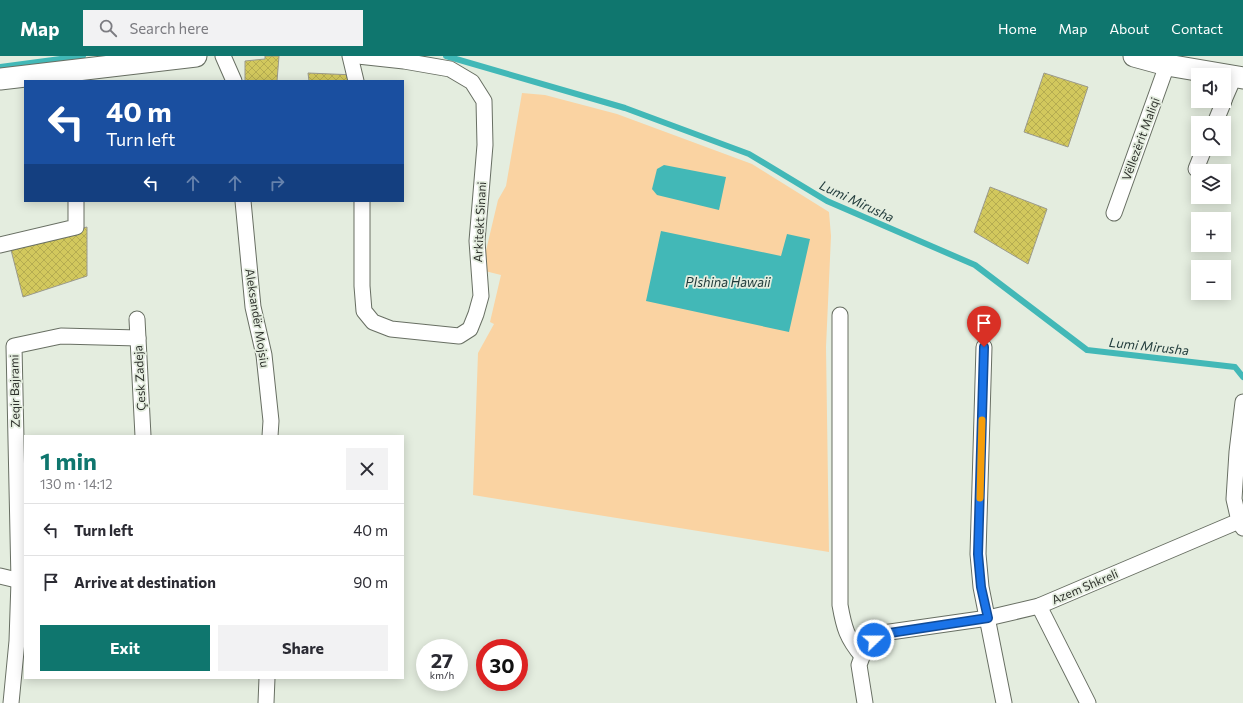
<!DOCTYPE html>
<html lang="en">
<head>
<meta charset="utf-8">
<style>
  :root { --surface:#fff; --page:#f2f2f3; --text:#2b2b33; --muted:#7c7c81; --line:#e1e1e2; --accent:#0f766e }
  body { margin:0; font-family:Commissioner,sans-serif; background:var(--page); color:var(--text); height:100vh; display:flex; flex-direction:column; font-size:15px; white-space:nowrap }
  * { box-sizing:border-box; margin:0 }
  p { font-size:13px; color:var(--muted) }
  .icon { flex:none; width:22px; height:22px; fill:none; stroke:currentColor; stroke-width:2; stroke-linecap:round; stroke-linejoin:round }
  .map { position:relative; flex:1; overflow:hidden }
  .details { position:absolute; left:24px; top:379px; width:380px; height:244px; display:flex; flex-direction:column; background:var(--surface); border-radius:0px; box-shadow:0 2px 10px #0003 }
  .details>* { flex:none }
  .guide { position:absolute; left:24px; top:24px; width:380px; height:122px; border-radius:0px; box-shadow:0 2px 10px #0003; background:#1a4fa0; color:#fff; overflow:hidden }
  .tools { position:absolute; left:1191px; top:12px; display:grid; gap:8px }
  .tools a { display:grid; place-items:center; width:40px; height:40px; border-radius:0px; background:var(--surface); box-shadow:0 2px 10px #0003; font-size:20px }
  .speed { position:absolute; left:416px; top:583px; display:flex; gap:8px; font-size:20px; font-weight:700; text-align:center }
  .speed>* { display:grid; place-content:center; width:52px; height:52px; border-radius:50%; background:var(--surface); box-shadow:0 2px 10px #0003; line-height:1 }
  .speed small { font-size:10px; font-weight:400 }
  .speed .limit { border:6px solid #d22; background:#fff; color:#111 }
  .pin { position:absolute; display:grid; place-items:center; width:34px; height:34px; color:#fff; margin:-41px -17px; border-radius:50% 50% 50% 0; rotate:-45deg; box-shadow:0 0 4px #0007 }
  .pin .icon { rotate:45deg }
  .me { position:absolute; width:44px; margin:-22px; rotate:68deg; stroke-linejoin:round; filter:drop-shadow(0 0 3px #0008) }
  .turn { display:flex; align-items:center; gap:14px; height:84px; padding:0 16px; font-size:18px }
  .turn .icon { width:52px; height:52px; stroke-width:2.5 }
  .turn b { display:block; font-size:28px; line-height:34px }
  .lanes { display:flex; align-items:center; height:38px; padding:0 16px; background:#0003; justify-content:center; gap:20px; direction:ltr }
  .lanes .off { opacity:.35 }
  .round { display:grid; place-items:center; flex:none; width:42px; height:42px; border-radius:0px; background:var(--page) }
  .head { display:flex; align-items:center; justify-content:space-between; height:68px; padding:0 16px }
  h1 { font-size:24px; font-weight:700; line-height:30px; color:var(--accent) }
  .primary-button { display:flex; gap:8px; margin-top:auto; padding:8px 16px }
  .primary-button a { flex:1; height:46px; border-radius:0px; background:var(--accent); color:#fff; font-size:16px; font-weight:700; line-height:46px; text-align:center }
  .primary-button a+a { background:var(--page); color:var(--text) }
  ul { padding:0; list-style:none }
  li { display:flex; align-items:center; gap:12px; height:52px; padding:0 16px; border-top:1px solid var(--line) }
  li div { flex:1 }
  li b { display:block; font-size:15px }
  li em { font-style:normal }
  header { display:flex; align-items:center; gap:24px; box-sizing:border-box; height:56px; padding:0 20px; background:var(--accent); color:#fff }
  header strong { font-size:19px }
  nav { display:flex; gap:22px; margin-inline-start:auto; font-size:14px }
  .search { width:280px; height:36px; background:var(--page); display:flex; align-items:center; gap:10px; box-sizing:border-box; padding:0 14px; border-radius:0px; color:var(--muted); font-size:15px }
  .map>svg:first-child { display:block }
  .green { fill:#fad3a2 }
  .water { fill:#42b8b7 }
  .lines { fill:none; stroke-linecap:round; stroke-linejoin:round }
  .stream { stroke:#42b8b7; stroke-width:6 }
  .building { fill:url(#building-cross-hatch); stroke:#9b9a8c }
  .street-casing { stroke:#686f63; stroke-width:17 }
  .secondary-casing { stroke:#686f63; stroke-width:23 }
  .street { stroke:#fff; stroke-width:15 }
  .secondary { stroke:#fff; stroke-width:21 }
  .route-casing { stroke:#114b97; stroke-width:10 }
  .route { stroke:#1a73e8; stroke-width:7 }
  .slow { stroke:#f59e0b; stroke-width:7 }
  .labels { text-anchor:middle; stroke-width:3.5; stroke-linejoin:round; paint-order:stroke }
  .street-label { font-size:12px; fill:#2e312c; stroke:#e4eddf }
  .water-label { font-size:13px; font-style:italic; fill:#223c3c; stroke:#e4eddf }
</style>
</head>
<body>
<header>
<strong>Map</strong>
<div class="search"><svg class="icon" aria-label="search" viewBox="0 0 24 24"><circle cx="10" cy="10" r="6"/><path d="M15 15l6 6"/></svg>Search here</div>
<nav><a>Home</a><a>Map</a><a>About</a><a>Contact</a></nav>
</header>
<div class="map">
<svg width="1243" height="647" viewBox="0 0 1243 647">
  <defs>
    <pattern id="building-cross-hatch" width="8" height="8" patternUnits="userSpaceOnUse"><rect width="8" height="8" fill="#d2c85d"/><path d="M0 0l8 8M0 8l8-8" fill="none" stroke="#b5ac51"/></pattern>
  </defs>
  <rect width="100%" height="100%" fill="#e4eddf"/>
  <polygon class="green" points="522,37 545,39 617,58 752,108 829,156 831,180 826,291 829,496 473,439 478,297 494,268 490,266 501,219 485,215 484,203 498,144 506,130"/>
  <g class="water">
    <polygon points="664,109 726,121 719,154 657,139 652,133 657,113"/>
    <polygon points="661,175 781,200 787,178 810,183 789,276 646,245"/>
  </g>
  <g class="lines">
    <g class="stream">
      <polyline points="446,0 625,52 749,98 827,145 975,209 1087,294 1235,311 1243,321"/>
      <polyline points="0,11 83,0"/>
    </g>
  </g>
  <g class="building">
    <polygon points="265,0 279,0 277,25 245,25 245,5 265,3"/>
    <polygon points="308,17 355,19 355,25 309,25"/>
    <polygon points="1044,17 1088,31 1068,91 1024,76"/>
    <polygon points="990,131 1047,153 1028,208 974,176"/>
    <polygon points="87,171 87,220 23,241 10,190"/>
  </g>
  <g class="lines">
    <g class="street-casing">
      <g id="street">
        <polyline points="223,0 234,25"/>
        <polyline points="350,0 356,25"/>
        <polyline points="358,0 404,5 450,13 472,26 484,45 485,89 477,185 481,240 476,258 470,273 459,280 391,273 373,266 364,255 362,230 362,145"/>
        <polyline points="1224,44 1234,21"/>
        <polyline points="1215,67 1224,45"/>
        <polyline points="1196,113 1204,93"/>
        <polyline points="243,145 253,251 264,299 271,365 270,380"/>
        <polyline points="1114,157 1167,9"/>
        <polyline points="0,189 76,171 76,145"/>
        <path d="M840 259V549C844 572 847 582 862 600"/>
        <polyline points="137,263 143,380"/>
        <polyline points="984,291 978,498 981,531 1004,647"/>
        <polyline points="1243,346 1237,396 1234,443 1239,465 1243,472"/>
        <polyline points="0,520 25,526"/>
        <polyline points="1039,550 1088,647"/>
        <polyline points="11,647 17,585 19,525 14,290 61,280 138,282"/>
        <polyline points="266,647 267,622"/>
        <polyline points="865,647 859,609 866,590 883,577 988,562 1039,550 1239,465"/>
      </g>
    </g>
    <g class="secondary-casing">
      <g id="secondary">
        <polyline points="1134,0 1167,9 1243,22"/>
        <polyline points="0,23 196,0"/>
      </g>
    </g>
    <use href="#street" class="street"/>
    <use href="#secondary" class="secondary"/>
  </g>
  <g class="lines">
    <g class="route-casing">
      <polyline id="route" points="874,584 883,578 988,562 981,531 978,498 984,291"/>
    </g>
    <use href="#route" class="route"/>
    <polyline class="slow" points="980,442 982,364"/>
  </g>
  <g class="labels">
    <g class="street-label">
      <text transform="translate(1141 83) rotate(-70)" y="4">Vëllezërit Maliqi</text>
      <text transform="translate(480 166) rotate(-87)" y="4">Arkitekt Sinani</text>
      <text transform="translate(257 262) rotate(81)" y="4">Aleksandër Mojsiu</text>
      <text transform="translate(140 322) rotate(-93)" y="4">Çesk Zadeja</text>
      <text transform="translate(15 335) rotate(-91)" y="4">Zeqir Bajrami</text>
      <text transform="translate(1085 531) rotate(-23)" y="4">Azem Shkreli</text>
    </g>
    <g class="water-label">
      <text transform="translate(857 145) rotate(25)" y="5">Lumi Mirusha</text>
      <text x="728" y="231">PIshina Hawaii</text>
      <text transform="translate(1149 290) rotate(6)" y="5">Lumi Mirusha</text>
    </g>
  </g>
</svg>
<div class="tools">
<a><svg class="icon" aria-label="sound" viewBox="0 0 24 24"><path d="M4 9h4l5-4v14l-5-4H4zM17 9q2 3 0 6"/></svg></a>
<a><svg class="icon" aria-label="search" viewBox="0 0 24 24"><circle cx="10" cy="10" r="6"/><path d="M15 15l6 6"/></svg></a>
<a><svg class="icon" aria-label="layers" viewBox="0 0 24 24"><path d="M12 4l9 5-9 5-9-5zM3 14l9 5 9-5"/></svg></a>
<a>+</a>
<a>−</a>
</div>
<div class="speed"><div>27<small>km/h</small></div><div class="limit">30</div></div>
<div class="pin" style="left:984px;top:291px;background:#d93025"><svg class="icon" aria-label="arrive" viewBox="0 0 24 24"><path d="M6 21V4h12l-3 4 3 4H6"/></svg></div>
<svg class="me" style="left:874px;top:584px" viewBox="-20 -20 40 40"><circle r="17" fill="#1a73e8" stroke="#fff" stroke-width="3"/><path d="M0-11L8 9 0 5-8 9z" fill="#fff"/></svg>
<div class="guide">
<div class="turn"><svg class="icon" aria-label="left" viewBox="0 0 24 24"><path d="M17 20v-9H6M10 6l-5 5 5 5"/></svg><div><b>40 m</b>Turn left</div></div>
<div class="lanes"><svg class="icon" aria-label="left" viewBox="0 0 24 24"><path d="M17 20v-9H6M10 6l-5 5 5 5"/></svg><svg class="icon off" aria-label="ahead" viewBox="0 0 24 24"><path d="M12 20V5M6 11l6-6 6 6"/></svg><svg class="icon off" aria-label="ahead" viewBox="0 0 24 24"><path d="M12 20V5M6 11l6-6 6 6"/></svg><svg class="icon off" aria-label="right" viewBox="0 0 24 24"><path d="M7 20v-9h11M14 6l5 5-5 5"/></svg></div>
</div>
<section class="details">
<div class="head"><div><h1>1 min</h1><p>130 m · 14:12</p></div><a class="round"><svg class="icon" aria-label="close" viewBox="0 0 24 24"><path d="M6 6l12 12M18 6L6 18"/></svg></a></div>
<ul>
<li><svg class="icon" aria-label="left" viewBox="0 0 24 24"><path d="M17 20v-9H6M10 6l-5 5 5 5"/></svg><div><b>Turn left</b></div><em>40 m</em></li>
<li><svg class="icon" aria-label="arrive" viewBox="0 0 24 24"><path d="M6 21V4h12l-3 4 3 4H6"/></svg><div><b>Arrive at destination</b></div><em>90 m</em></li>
</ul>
<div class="primary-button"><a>Exit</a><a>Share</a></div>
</section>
</div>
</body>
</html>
